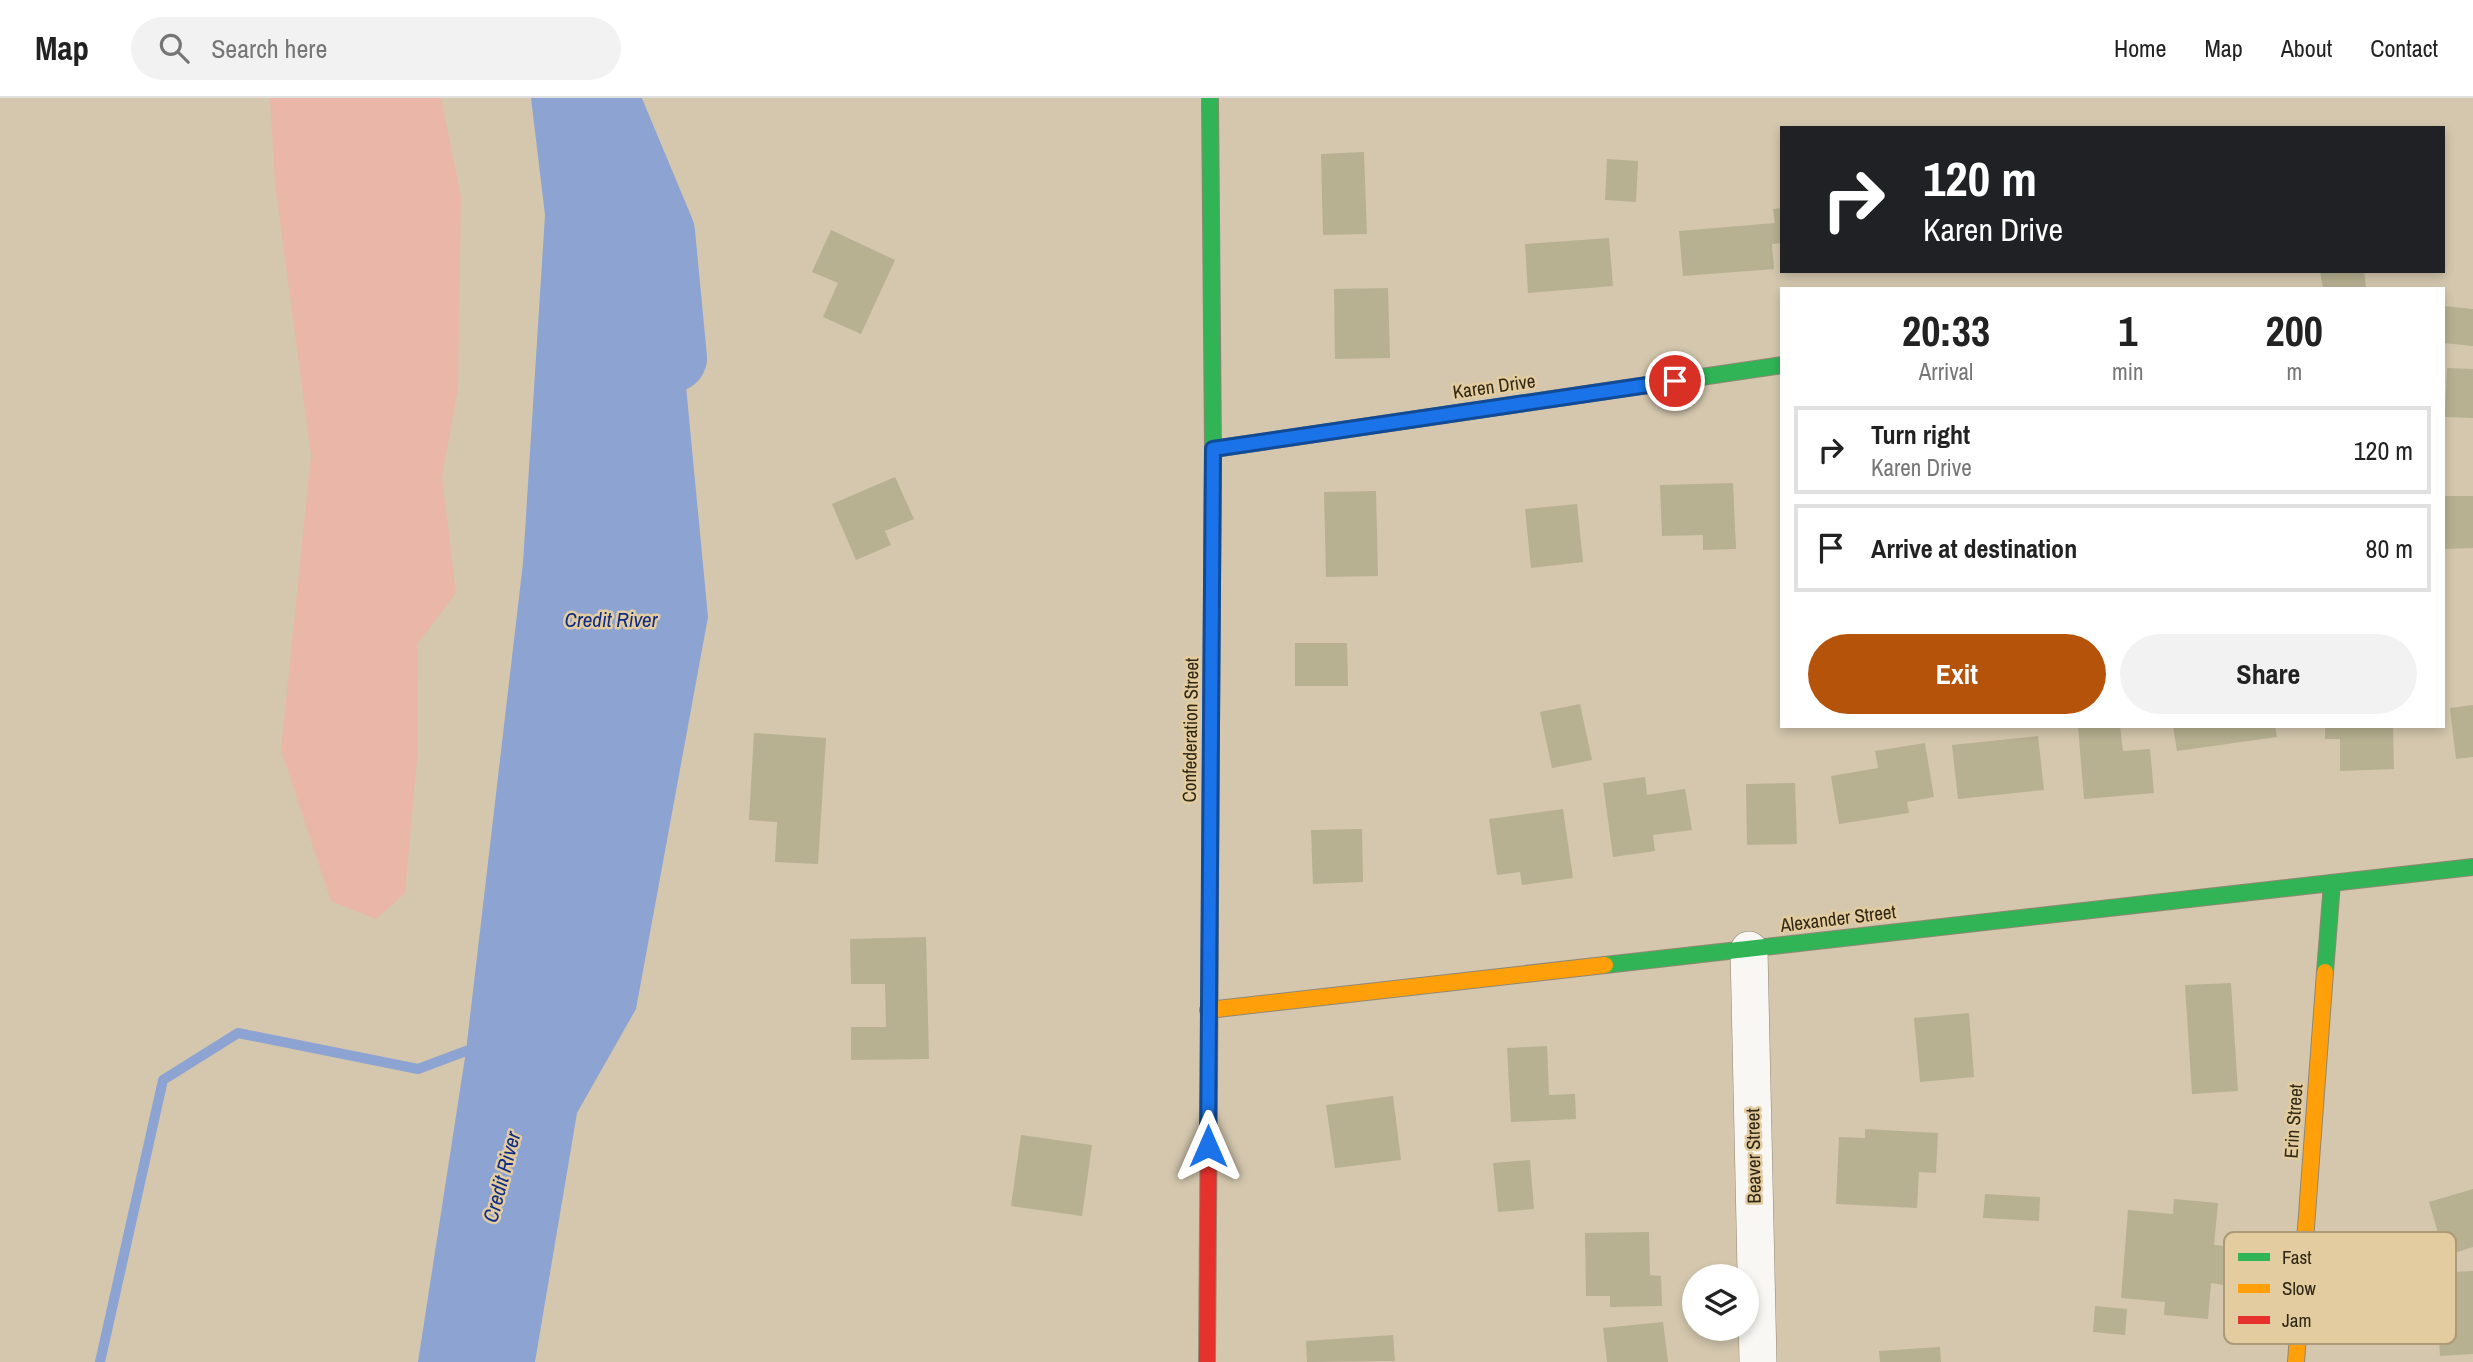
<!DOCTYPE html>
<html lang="en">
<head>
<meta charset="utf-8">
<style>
  :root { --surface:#fff; --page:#f2f2f2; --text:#222; --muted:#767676; --line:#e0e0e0; --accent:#b45309 }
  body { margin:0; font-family:"Archivo Narrow",sans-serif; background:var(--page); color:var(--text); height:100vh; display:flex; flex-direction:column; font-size:26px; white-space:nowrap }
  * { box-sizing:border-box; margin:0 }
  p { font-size:23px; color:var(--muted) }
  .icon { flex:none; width:38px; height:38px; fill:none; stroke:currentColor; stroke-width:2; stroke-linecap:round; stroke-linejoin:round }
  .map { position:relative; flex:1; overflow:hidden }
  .details { position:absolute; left:1780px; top:189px; width:665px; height:441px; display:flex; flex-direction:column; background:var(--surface); border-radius:0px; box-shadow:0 4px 10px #0003 }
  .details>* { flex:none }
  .top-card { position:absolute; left:1780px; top:28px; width:665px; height:147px; border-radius:0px; box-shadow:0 4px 10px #0003; background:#202124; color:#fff; overflow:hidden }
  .tools { position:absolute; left:1682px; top:1166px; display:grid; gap:14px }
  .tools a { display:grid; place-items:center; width:77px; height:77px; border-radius:50%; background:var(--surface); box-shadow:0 4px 10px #0003; font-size:35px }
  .pin { position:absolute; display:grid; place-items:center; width:60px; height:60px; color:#fff; margin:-30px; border:4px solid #fff; border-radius:50%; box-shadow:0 2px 7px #0007 }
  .me { position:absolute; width:77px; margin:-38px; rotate:0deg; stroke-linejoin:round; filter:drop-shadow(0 0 5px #0008) }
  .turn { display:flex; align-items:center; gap:24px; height:147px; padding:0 28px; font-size:32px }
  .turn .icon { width:91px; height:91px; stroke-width:2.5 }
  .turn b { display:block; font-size:49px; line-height:60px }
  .eta { display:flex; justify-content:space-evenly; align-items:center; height:119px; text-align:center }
  .eta b { font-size:42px; font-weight:700; line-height:49px }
  .action { display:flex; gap:14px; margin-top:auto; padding:14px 28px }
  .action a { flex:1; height:80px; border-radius:42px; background:var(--accent); color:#fff; font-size:28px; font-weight:700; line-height:80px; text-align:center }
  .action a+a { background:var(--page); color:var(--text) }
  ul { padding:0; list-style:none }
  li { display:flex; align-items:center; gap:21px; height:88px; margin:0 14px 10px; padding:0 14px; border:4px solid var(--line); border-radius:0px }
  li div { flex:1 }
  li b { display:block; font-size:26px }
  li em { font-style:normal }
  header { display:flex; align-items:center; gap:42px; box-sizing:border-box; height:98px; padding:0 35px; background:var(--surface); border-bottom:2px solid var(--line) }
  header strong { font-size:33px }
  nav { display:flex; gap:38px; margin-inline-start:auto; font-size:24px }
  .search { width:490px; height:63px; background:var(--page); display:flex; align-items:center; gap:18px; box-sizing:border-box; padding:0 24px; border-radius:38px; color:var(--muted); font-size:26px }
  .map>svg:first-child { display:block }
  .green { fill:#e9b6a7 }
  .water { fill:#8da3d2 }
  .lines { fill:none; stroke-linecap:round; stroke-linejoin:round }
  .stream { stroke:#8da3d2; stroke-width:10 }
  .river { stroke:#8da3d2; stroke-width:68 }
  .building { fill:#b7b091 }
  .street-casing { stroke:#908773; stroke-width:38 }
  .fast-casing { stroke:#908773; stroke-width:18 }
  .slow-casing { stroke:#908773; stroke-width:18 }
  .jam-casing { stroke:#908773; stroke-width:18 }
  .street { stroke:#f9f7f3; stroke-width:37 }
  .fast { stroke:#30b455; stroke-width:16 }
  .slow { stroke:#ff9f0a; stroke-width:16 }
  .jam { stroke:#e5322d; stroke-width:16 }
  .route-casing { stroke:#114b97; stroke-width:18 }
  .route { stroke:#1a73e8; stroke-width:12 }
  .labels { text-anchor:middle; stroke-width:5; stroke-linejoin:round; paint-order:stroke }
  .street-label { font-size:19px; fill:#302715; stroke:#e3cc9f }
  .water-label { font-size:21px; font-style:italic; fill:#0f2d86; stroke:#e3cc9f }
  .key { fill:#e3cc9f; stroke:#ad9a76; stroke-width:2 }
  .key-label { font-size:19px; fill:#302715 }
</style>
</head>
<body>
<header>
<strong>Map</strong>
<div class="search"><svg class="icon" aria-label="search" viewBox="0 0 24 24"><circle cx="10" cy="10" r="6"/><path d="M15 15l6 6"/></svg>Search here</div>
<nav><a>Home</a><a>Map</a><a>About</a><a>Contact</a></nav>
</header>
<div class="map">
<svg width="2473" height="1264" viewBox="0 0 2473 1264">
  <rect width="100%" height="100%" fill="#d4c7ae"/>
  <polygon class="green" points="270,0 441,0 461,98 458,290 442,379 456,495 417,546 418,650 405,795 376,821 331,803 281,652 311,357 275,85"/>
  <polygon class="water" points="531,0 618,0 628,51 679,215 708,519 636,911 577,1015 535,1264 418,1264 466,953 523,465 545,117"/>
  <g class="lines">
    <polyline class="stream" points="100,1264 163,982 238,935 418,971 466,953"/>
    <polyline class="river" points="605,0 661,134 673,260"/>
  </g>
  <g class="building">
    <polygon points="1364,54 1367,136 1323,137 1321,56"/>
    <polygon points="1607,61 1638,63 1636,104 1605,102"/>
    <polygon points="1782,110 1782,145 1772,146 1774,171 1683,178 1679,133 1775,125 1773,111"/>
    <polygon points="831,132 895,162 861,236 823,219 838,185 812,174"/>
    <polygon points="1609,140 1613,188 1528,195 1525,146"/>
    <polygon points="2320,173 2364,173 2366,189 2323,191"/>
    <polygon points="1388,190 1390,260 1335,261 1334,191"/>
    <polygon points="2443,208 2473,211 2473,248 2443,245"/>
    <polygon points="2447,270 2473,271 2473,320 2445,319"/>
    <polygon points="895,379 914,421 885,433 891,447 856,462 832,406"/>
    <polygon points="1733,385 1736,451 1703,452 1703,437 1662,438 1660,387"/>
    <polygon points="1376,393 1378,478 1326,479 1324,394"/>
    <polygon points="2443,398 2473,398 2473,450 2443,451"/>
    <polygon points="1577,406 1583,464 1531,470 1525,411"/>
    <polygon points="1295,545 1347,545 1348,588 1295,588"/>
    <polygon points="1580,606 1592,662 1552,670 1540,614"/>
    <polygon points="2473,607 2473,659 2456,661 2450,610"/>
    <polygon points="2078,628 2120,628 2123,653 2150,651 2154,695 2084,701"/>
    <polygon points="2173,628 2275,628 2277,639 2177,653"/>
    <polygon points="2325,628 2393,628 2394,671 2340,673 2340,641 2325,641"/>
    <polygon points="754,635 826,640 818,766 775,764 777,724 749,722"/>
    <polygon points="2038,638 2044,692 1958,701 1952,647"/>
    <polygon points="1925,645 1934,699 1907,704 1909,715 1839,726 1831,678 1878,670 1875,653"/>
    <polygon points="1645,679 1647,697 1685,691 1692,732 1653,737 1655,753 1613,759 1603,685"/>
    <polygon points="1795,685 1797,746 1747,747 1746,686"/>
    <polygon points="1563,711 1573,780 1522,787 1520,774 1497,777 1489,721"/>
    <polygon points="1362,731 1363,784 1313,786 1311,732"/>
    <polygon points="926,839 929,961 851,962 851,929 886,929 885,886 851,886 850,841"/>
    <polygon points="2231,885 2238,993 2192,996 2185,887"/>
    <polygon points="1969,915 1974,979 1920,984 1914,920"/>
    <polygon points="1547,948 1549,997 1575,996 1576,1021 1511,1024 1507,950"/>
    <polygon points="1393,998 1401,1062 1335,1070 1326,1007"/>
    <polygon points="1865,1031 1938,1035 1936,1075 1919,1074 1917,1110 1836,1106 1839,1039 1865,1040"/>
    <polygon points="1021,1037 1092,1047 1082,1118 1011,1108"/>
    <polygon points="1530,1062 1534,1111 1498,1114 1493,1065"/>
    <polygon points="2473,1091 2473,1149 2445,1158 2429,1104"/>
    <polygon points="1985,1096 2040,1099 2039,1123 1983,1120"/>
    <polygon points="2174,1101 2218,1105 2214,1147 2226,1148 2223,1187 2211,1185 2208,1221 2164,1217 2165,1204 2121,1200 2128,1112 2173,1116"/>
    <polygon points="1649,1134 1650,1177 1661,1178 1662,1208 1610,1209 1610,1198 1586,1198 1585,1135"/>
    <polygon points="2473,1173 2473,1256 2440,1258 2434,1175"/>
    <polygon points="2095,1208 2127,1211 2125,1237 2093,1234"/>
    <polygon points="1663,1224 1668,1264 1607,1264 1603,1230"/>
    <polygon points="1393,1237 1395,1263 1307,1264 1306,1243"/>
    <polygon points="1940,1249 1941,1264 1880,1264 1879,1253"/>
  </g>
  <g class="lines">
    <g class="street-casing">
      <polyline id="street" points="1749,852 1758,1264"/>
    </g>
    <g class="fast-casing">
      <g id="fast">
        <polyline points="1210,0 1213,351 1211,621"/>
        <polyline points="1213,351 1782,267"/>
        <polyline points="1605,867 2473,769"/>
        <polyline points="2325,874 2332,785"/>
      </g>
    </g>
    <g class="slow-casing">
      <g id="slow">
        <polyline points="1208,912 1605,867"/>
        <polyline points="1209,985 1211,621"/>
        <polyline points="2296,1264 2325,874"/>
      </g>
    </g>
    <g class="jam-casing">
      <polyline id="jam" points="1207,1264 1209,985"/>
    </g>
    <use href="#street" class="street"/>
    <use href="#fast" class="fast"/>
    <use href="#slow" class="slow"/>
    <use href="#jam" class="jam"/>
  </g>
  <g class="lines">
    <g class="route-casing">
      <polyline id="route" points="1208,1048 1213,351 1675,283"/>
    </g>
    <use href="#route" class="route"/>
  </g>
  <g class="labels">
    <g class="street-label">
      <text transform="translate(1494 288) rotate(-8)" y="7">Karen Drive</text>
      <text transform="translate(1190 632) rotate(-89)" y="7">Confederation Street</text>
      <text transform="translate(1838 820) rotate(-7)" y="7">Alexander Street</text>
      <text transform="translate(2293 1023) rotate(-86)" y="7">Erin Street</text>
      <text transform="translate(1753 1058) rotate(-91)" y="7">Beaver Street</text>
    </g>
    <g class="water-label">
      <text x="611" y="529">Credit River</text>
      <text transform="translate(502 1079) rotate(-75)" y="7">Credit River</text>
    </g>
  </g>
  <rect x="2224" y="1134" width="232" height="112" rx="10" class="key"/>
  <rect x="2238" y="1155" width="32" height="8" fill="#30b455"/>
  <rect x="2238" y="1186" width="32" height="9" fill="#ff9f0a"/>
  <rect x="2238" y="1218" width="32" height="8" fill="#e5322d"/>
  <g class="key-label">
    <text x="2282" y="1166">Fast</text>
    <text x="2282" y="1197">Slow</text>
    <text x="2282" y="1229">Jam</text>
  </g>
</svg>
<div class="tools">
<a><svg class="icon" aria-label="layers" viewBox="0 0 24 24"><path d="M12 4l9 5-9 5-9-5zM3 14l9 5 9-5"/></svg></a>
</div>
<div class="pin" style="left:1675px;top:283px;background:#d93025"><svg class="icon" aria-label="arrive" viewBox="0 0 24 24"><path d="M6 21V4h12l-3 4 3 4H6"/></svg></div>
<svg class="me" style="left:1208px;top:1048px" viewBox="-20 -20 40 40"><path d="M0-17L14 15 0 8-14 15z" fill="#1a73e8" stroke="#fff" stroke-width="4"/></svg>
<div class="top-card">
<div class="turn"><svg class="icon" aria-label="right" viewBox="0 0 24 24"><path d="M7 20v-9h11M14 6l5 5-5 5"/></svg><div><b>120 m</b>Karen Drive</div></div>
</div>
<section class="details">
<div class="eta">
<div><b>20:33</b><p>Arrival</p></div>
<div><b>1</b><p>min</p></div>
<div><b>200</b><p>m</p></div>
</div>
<ul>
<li><svg class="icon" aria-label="right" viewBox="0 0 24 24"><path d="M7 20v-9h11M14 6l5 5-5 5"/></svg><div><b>Turn right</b><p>Karen Drive</p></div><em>120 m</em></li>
<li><svg class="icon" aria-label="arrive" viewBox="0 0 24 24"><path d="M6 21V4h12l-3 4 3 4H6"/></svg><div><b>Arrive at destination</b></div><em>80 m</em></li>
</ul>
<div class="action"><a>Exit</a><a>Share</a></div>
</section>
</div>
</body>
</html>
